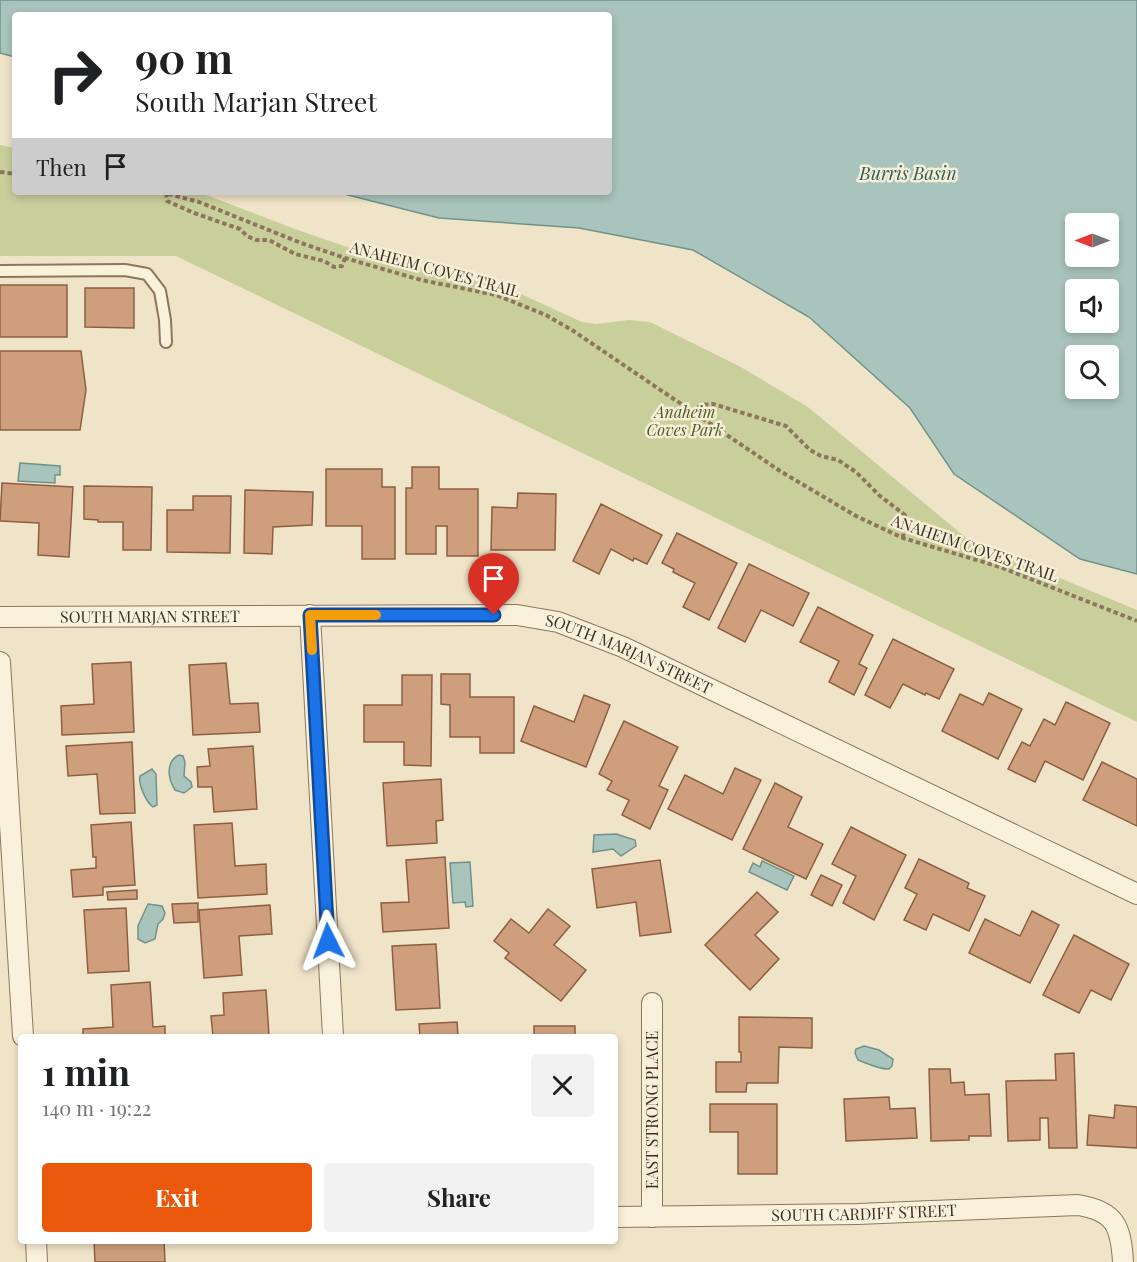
<!DOCTYPE html>
<html lang="en">
<head>
<meta charset="utf-8">
<style>
  :root { --surface:#fff; --page:#f2f2f2; --text:#202124; --muted:#757577; --accent:#ea580c }
  body { margin:0; font-family:"Playfair Display",serif; background:var(--page); color:var(--text); height:100vh; display:flex; flex-direction:column; font-size:22px; white-space:nowrap }
  * { box-sizing:border-box; margin:0 }
  p { font-size:20px; color:var(--muted) }
  .icon { flex:none; width:33px; height:33px; fill:none; stroke:currentColor; stroke-width:2; stroke-linecap:round; stroke-linejoin:round }
  .map { position:relative; flex:1; overflow:hidden }
  .panel { position:absolute; left:18px; top:1034px; width:600px; height:210px; display:flex; flex-direction:column; background:var(--surface); border-radius:6px; box-shadow:0 3px 9px #0003 }
  .panel>* { flex:none }
  .guide { position:absolute; left:12px; top:12px; width:600px; height:183px; border-radius:6px; box-shadow:0 3px 9px #0003; background:#fff; color:var(--text); overflow:hidden }
  .needle { width:39px; rotate:270deg }
  .tools { position:absolute; left:1065px; top:213px; display:grid; gap:12px }
  .tools a { display:grid; place-items:center; width:54px; height:54px; border-radius:6px; background:var(--surface); box-shadow:0 3px 9px #0003; font-size:30px }
  .pin { position:absolute; display:grid; place-items:center; width:51px; height:51px; color:#fff; margin:-62px -26px; border-radius:50% 50% 50% 0; rotate:-45deg; box-shadow:0 0 6px #0007 }
  .pin .icon { rotate:45deg }
  .me { position:absolute; width:66px; margin:-33px; rotate:357deg; stroke-linejoin:round; filter:drop-shadow(0 0 4px #0008) }
  .turn { display:flex; align-items:center; gap:21px; height:126px; padding:0 24px; font-size:27px }
  .turn .icon { width:78px; height:78px; stroke-width:2.5 }
  .turn b { display:block; font-size:42px; line-height:51px }
  .then { display:flex; align-items:center; height:57px; padding:0 24px; background:#0003; gap:12px; font-size:22px }
  .round { display:grid; place-items:center; flex:none; width:63px; height:63px; border-radius:6px; background:var(--page) }
  .head { display:flex; align-items:center; justify-content:space-between; height:102px; padding:0 24px }
  h1 { font-size:36px; font-weight:700; line-height:45px }
  .action { display:flex; gap:12px; margin-top:auto; padding:12px 24px }
  .action a { flex:1; height:69px; border-radius:6px; background:var(--accent); color:#fff; font-size:24px; font-weight:700; line-height:69px; text-align:center }
  .action a+a { background:var(--page); color:var(--text) }
  .map>svg:first-child { display:block }
  .green { fill:#c9cf9b }
  .water { fill:#a9c4bc; stroke:#6f938a; stroke-width:1.5; fill-rule:evenodd }
  .building { fill:#cf9f7d; stroke:#8d5f41; stroke-width:1.5 }
  .lines { fill:none; stroke-linecap:round; stroke-linejoin:round }
  .service-casing { stroke:#8d765c; stroke-width:14 }
  .minor-casing { stroke:#8d765c; stroke-width:22 }
  .path { stroke:#8d765c; stroke-width:4; stroke-dasharray:4.5 3; stroke-linecap:butt }
  .service { stroke:#faf1dc; stroke-width:10 }
  .minor { stroke:#faf1dc; stroke-width:20 }
  .route-casing { stroke:#114b97; stroke-width:15 }
  .route { stroke:#1a73e8; stroke-width:10 }
  .slow { stroke:#f59e0b; stroke-width:10 }
  .labels { text-anchor:middle; stroke-width:5; stroke-linejoin:round; paint-order:stroke }
  .street-label { font-size:16px; fill:#3d2e20; stroke:#f7eed8 }
  .park-label { font-size:16px; font-style:italic; fill:#4d5a26; stroke:#f7eed8 }
  .water-label { font-size:18px; font-style:italic; fill:#2f5d5a; stroke:#f7eed8 }
</style>
</head>
<body>
<div class="map">
<svg width="1137" height="1262" viewBox="0 0 1137 1262">
  <rect width="100%" height="100%" fill="#f0e4c8"/>
  <polygon class="green" points="0,145 15,148 15,192 198,192 295,229 356,250 432,271 508,288 582,322 596,324 629,320 650,322 739,366 808,407 970,541 1137,610 1137,722 176,256 0,256"/>
  <g class="water">
    <path d="M0 0H1137V574L1080 559 954 474 910 408 809 317 693 250 579 228 439 218 336 192H609V15H15V57L0 53ZM1076 224H1108V256H1076ZM1076 290H1108V322H1076ZM1076 356H1108V388H1076Z"/>
    <polygon points="20,463 60,466 60,475 55,475 55,483 18,481"/>
    <path d="M179 755 183 756 185 762 184 776 191 782 192 787 184 793 175 790C168 779 165 762 179 755Z"/>
    <path d="M152 769 156 774 157 805 153 807C146 802 138 784 140 776Z"/>
    <polygon points="616,834 635,840 636,846 621,856 613,849 593,852 594,835"/>
    <polygon points="762,861 794,876 787,890 749,872 753,863 760,867"/>
    <polygon points="470,862 473,906 466,907 465,902 453,903 450,863"/>
    <polygon points="148,904 162,906 165,913 163,919 158,924 155,939 145,943 138,939 138,926"/>
    <path d="M864 1046 879 1050 893 1059 892 1066 889 1069C881 1070 866 1063 858 1060L855 1053 856 1049Z"/>
  </g>
  <g class="building">
    <rect x="0" y="285" width="67" height="52"/>
    <polygon points="85,288 134,288 134,328 85,327"/>
    <polygon points="0,351 81,351 86,390 80,430 0,430"/>
    <polygon points="412,467 439,467 439,489 478,489 478,556 447,556 447,526 436,526 436,554 406,554 406,488 412,488"/>
    <polygon points="326,469 382,469 382,487 395,487 395,559 362,559 362,526 326,526"/>
    <polygon points="2,483 73,487 69,557 38,555 39,523 0,521"/>
    <polygon points="84,486 152,487 151,550 123,550 123,522 98,522 98,520 84,519"/>
    <polygon points="245,490 313,492 312,525 273,527 272,554 244,553"/>
    <polygon points="518,493 556,494 555,550 491,550 492,507 517,508"/>
    <polygon points="193,496 231,496 230,553 167,552 167,510 193,510"/>
    <polygon points="601,504 662,535 647,564 634,558 633,561 611,549 599,574 573,561"/>
    <polygon points="677,533 737,563 709,620 683,607 695,583 673,572 674,569 662,563"/>
    <polygon points="749,564 809,593 793,626 761,610 745,642 718,628"/>
    <polygon points="818,607 873,635 859,664 867,668 854,695 829,682 839,661 800,642"/>
    <polygon points="893,639 954,669 939,699 926,693 925,695 903,684 890,708 865,695"/>
    <polygon points="131,662 134,732 62,735 61,706 94,704 92,664"/>
    <polygon points="226,663 230,704 258,703 260,732 193,735 189,665"/>
    <polygon points="441,674 470,674 470,697 514,697 514,753 480,753 480,737 450,737 450,705 441,704"/>
    <polygon points="402,675 432,675 431,766 404,765 404,742 364,742 364,705 402,705"/>
    <polygon points="989,693 1022,709 998,759 942,731 960,694 983,705"/>
    <polygon points="584,695 610,705 586,767 521,741 534,706 574,722"/>
    <polygon points="1066,702 1110,723 1083,780 1045,761 1035,782 1008,769 1022,742 1030,746 1044,719 1055,725"/>
    <polygon points="624,721 678,747 659,786 668,790 650,829 622,815 629,800 607,790 612,781 599,774"/>
    <polygon points="132,742 135,813 100,814 97,774 68,776 66,746"/>
    <polygon points="253,746 257,809 214,812 212,787 198,787 197,767 210,766 208,749"/>
    <polygon points="1102,762 1137,779 1137,826 1083,800"/>
    <polygon points="735,768 761,780 732,840 668,809 685,775 723,794"/>
    <polygon points="441,779 443,820 436,821 437,843 387,846 383,783"/>
    <polygon points="775,783 802,797 788,827 823,844 806,879 743,849"/>
    <polygon points="131,822 135,885 103,887 103,895 73,897 71,870 96,868 96,857 93,857 91,825"/>
    <polygon points="232,823 235,866 266,864 267,894 198,898 194,825"/>
    <polygon points="851,827 906,855 874,920 843,903 856,876 832,864"/>
    <polygon points="445,857 449,928 383,932 381,903 409,902 406,860"/>
    <polygon points="919,859 969,883 967,888 985,896 969,931 933,914 926,930 904,920 917,894 905,888"/>
    <polygon points="660,860 671,932 640,936 636,902 597,908 592,869"/>
    <polygon points="821,875 842,885 832,906 811,895"/>
    <polygon points="137,890 137,899 108,900 107,892"/>
    <polygon points="757,892 778,912 755,935 779,959 750,990 705,945"/>
    <polygon points="198,903 198,922 174,923 172,904"/>
    <polygon points="270,905 272,934 239,936 242,975 204,978 199,910"/>
    <polygon points="126,908 129,971 88,973 84,910"/>
    <polygon points="548,909 570,926 554,945 586,970 561,1001 505,958 509,953 494,941 511,919 529,933"/>
    <polygon points="1032,911 1059,925 1030,983 969,953 985,919 1020,936"/>
    <polygon points="1074,935 1129,964 1111,1000 1091,990 1079,1013 1043,995"/>
    <polygon points="436,944 440,1008 396,1010 392,946"/>
    <polygon points="150,982 153,1027 165,1026 165,1036 83,1036 83,1029 113,1027 111,985"/>
    <polygon points="266,990 269,1036 213,1036 211,1016 224,1015 223,993"/>
    <polygon points="739,1017 812,1018 812,1048 779,1047 778,1083 747,1083 746,1092 716,1092 716,1062 741,1062 741,1052 739,1052"/>
    <polygon points="457,1022 458,1036 420,1036 419,1024"/>
    <rect x="534" y="1026" width="41" height="10"/>
    <polygon points="1074,1053 1077,1148 1049,1148 1048,1118 1040,1118 1040,1140 1008,1141 1006,1081 1056,1080 1055,1054"/>
    <polygon points="929,1069 950,1069 951,1083 964,1082 965,1095 989,1094 991,1136 969,1136 969,1140 931,1141"/>
    <polygon points="889,1097 890,1109 915,1108 917,1138 846,1141 844,1099"/>
    <polygon points="710,1104 777,1104 777,1174 738,1174 738,1132 710,1132"/>
    <polygon points="1115,1105 1137,1107 1137,1148 1087,1145 1089,1115 1114,1118"/>
    <polygon points="94,1240 164,1240 165,1262 95,1262"/>
  </g>
  <g class="lines">
    <g class="service-casing">
      <polyline id="service" points="0,271 125,270 147,274 160,291 165,320 166,342"/>
    </g>
    <g class="minor-casing">
      <g id="minor">
        <polyline points="310,615 333,1036"/>
        <path id="s1" d="M0 617 517 615 558 622 623 647 1137 894"/>
        <polyline points="0,662 23,1036"/>
        <polyline points="652,1003 652,1217"/>
        <path id="s2" d="M615 1217 858 1214 1078 1205C1115 1211 1121 1226 1123 1262"/>
        <polyline points="36,1240 37,1262"/>
      </g>
    </g>
    <g class="path">
      <polyline points="0,172 15,174"/>
      <polyline points="161,192 199,202 301,243 345,258 421,280 496,295 546,315 572,330 780,471 856,516 903,538 1000,567 1137,621"/>
      <polyline points="166,193 167,201 194,213 240,229 247,236 256,240 269,240 295,254 324,261 334,267 342,266 345,258"/>
      <polyline points="691,412 702,405 713,404 786,426 810,450 821,456 838,460 856,472 880,496 905,515 903,538"/>
    </g>
    <use href="#service" class="service"/>
    <use href="#minor" class="minor"/>
  </g>
  <g class="lines">
    <g class="route-casing">
      <polyline id="route" points="328,941 310,615 494,615"/>
    </g>
    <use href="#route" class="route"/>
    <polyline class="slow" points="312,650 310,615 376,615"/>
  </g>
  <g class="labels">
    <g class="street-label">
      <text transform="translate(435 269) rotate(15)" y="6">ANAHEIM COVES TRAIL</text>
      <text transform="translate(975 548) rotate(19)" y="6">ANAHEIM COVES TRAIL</text>
      <text dy="6" stroke="none"><textPath href="#s1" startOffset="150">SOUTH MARJAN STREET</textPath></text>
      <text dy="6" stroke="none"><textPath href="#s1" startOffset="636">SOUTH MARJAN STREET</textPath></text>
      <text transform="translate(652 1110) rotate(-90)" y="6">EAST STRONG PLACE</text>
      <text dy="6" stroke="none"><textPath href="#s2" startOffset="249">SOUTH CARDIFF STREET</textPath></text>
    </g>
    <g class="park-label">
      <text x="685" y="418">Anaheim<tspan x="685" dy="18">Coves Park</tspan></text>
    </g>
    <g class="water-label">
      <text x="908" y="180">Burris Basin</text>
    </g>
  </g>
</svg>
<div class="tools">
<a><svg class="needle" viewBox="-14 -14 28 28"><path d="M0-13l5 13h-10z" fill="#e53935"/><path d="M0 13l5-13h-10z" fill="#757577"/></svg></a>
<a><svg class="icon" aria-label="sound" viewBox="0 0 24 24"><path d="M4 9h4l5-4v14l-5-4H4zM17 9q2 3 0 6"/></svg></a>
<a><svg class="icon" aria-label="search" viewBox="0 0 24 24"><circle cx="10" cy="10" r="6"/><path d="M15 15l6 6"/></svg></a>
</div>
<div class="pin" style="left:494px;top:615px;background:#d93025"><svg class="icon" aria-label="arrive" viewBox="0 0 24 24"><path d="M6 21V4h12l-3 4 3 4H6"/></svg></div>
<svg class="me" style="left:328px;top:941px" viewBox="-20 -20 40 40"><path d="M0-17L14 15 0 8-14 15z" fill="#1a73e8" stroke="#fff" stroke-width="4"/></svg>
<div class="guide">
<div class="turn"><svg class="icon" aria-label="right" viewBox="0 0 24 24"><path d="M7 20v-9h11M14 6l5 5-5 5"/></svg><div><b>90 m</b>South Marjan Street</div></div>
<div class="then">Then<svg class="icon" aria-label="arrive" viewBox="0 0 24 24"><path d="M6 21V4h12l-3 4 3 4H6"/></svg></div>
</div>
<section class="panel">
<div class="head"><div><h1>1 min</h1><p>140 m · 19:22</p></div><a class="round"><svg class="icon" aria-label="close" viewBox="0 0 24 24"><path d="M6 6l12 12M18 6L6 18"/></svg></a></div>
<div class="action"><a>Exit</a><a>Share</a></div>
</section>
</div>
</body>
</html>
